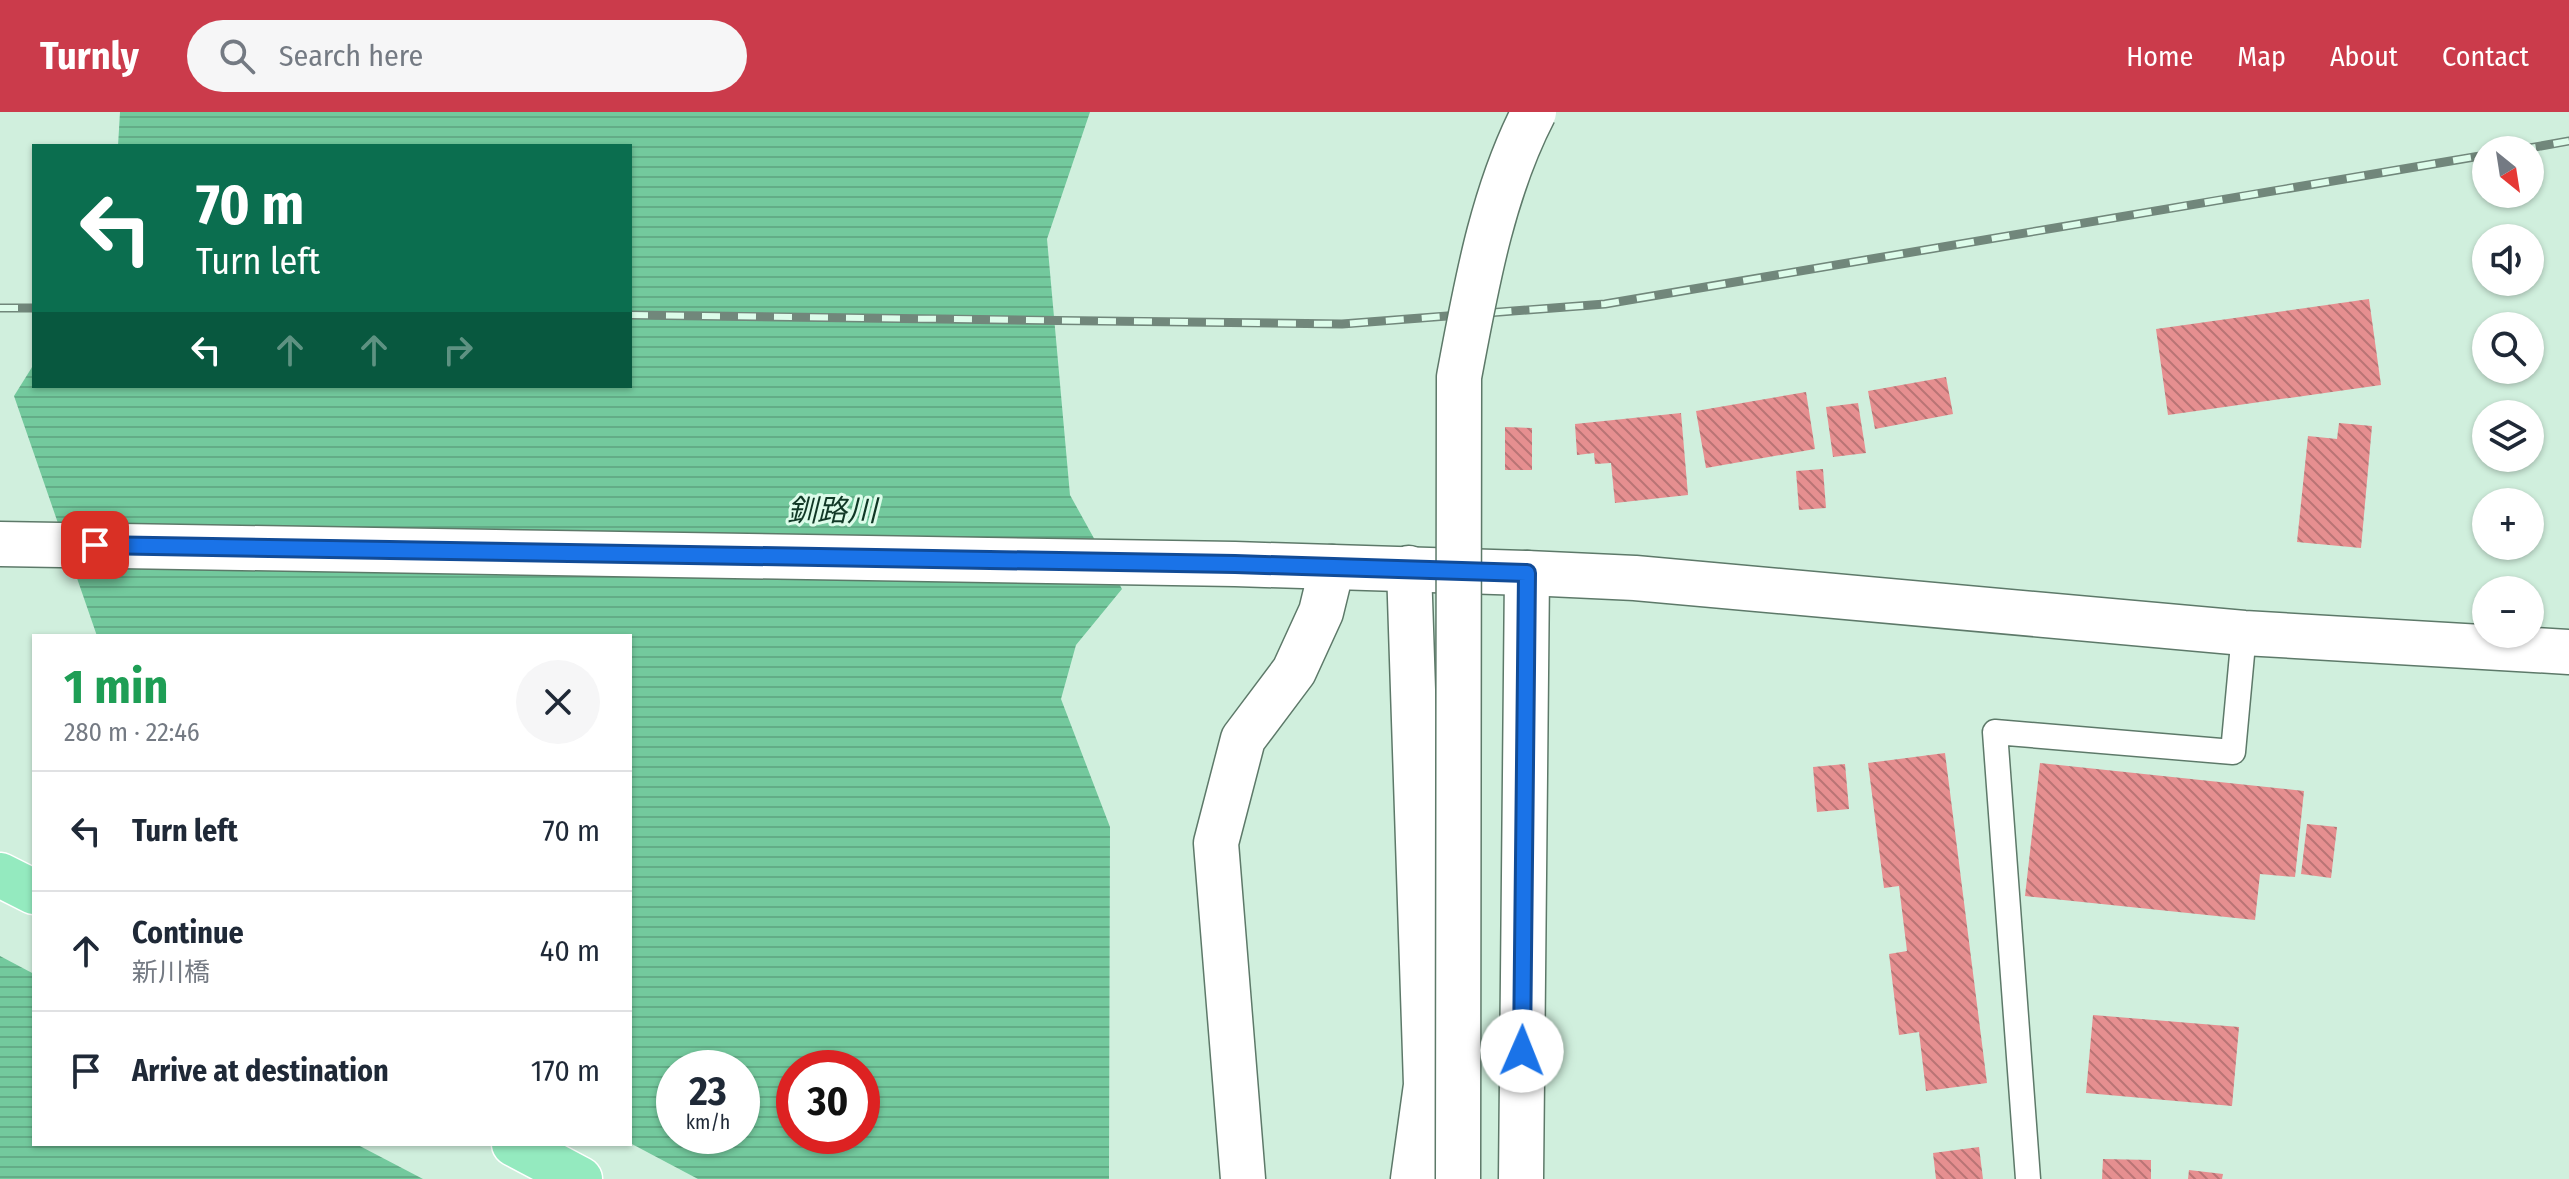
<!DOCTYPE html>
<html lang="en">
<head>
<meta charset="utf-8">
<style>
  :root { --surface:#fff; --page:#f6f6f7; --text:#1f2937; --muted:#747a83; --line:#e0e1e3; --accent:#cb3b4b }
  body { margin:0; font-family:"Fira Sans Condensed","Noto Sans JP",sans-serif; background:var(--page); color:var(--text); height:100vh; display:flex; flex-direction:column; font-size:30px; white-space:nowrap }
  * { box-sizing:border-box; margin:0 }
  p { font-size:26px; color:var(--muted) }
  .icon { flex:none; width:44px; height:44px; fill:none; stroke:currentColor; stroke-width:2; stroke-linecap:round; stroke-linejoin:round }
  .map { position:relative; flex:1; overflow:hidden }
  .drawer { position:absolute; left:32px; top:522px; width:600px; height:512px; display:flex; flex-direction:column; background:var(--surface); border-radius:0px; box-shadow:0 2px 6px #0004 }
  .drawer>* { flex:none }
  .banner { position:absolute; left:32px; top:32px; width:600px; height:244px; border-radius:0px; box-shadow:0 2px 6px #0004; background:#0b6e4f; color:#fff; overflow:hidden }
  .needle { width:52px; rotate:150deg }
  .buttons { position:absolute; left:2472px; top:24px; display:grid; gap:16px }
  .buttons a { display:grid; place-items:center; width:72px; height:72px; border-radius:50%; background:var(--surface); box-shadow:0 2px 6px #0004; font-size:40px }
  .speed { position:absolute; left:656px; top:938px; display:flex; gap:16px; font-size:40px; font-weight:700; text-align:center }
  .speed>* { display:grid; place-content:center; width:104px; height:104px; border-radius:50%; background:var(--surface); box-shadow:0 2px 6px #0004; line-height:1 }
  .speed small { font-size:20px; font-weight:400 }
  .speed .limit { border:12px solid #d22; background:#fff; color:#111 }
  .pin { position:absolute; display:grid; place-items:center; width:68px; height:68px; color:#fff; margin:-34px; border-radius:16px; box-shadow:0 4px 12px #0006 }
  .me { position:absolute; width:88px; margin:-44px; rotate:1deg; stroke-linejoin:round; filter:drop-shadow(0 0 6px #0008) }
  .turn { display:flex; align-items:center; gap:28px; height:168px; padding:0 32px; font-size:36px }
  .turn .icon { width:104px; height:104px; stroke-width:2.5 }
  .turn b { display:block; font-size:56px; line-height:68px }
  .lanes { display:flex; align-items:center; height:76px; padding:0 32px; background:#0003; justify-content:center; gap:40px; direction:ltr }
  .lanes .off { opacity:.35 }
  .round { display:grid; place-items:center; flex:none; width:84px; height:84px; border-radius:42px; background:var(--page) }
  .summary { display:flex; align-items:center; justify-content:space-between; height:136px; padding:0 32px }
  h1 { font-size:48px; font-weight:700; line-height:60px; color:#1e9e55 }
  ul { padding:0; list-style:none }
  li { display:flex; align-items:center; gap:24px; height:120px; padding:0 32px; border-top:2px solid var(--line) }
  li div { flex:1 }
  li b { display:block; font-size:30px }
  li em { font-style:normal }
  header { display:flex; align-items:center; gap:48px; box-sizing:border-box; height:112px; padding:0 40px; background:var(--accent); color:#fff }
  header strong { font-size:38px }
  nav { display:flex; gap:44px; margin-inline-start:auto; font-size:28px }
  .search { width:560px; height:72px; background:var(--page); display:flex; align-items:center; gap:20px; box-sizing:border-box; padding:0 28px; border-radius:44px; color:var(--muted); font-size:30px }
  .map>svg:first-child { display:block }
  .water { fill:url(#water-rules); fill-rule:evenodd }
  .pier { fill:#d0efdd }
  .building { fill:url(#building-back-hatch) }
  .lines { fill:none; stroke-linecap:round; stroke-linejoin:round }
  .service-casing { stroke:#5d7969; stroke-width:27 }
  .minor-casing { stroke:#5d7969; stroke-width:47 }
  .tertiary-casing { stroke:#5d7969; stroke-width:47 }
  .trunk-casing { stroke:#fff; stroke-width:47 }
  .service { stroke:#fff; stroke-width:24 }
  .minor { stroke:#fff; stroke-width:44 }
  .tertiary { stroke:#fff; stroke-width:44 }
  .trunk { stroke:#94eabf; stroke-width:44 }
  .rail-casing { stroke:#71877b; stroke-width:9 }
  .rail { stroke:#ddfcea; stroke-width:6; stroke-dasharray:18; stroke-linecap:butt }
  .tertiary-bridge-casing { stroke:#5d7969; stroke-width:47; stroke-linecap:butt }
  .tertiary-bridge { stroke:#fff; stroke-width:44 }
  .route-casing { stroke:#114b97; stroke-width:20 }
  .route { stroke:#1a73e8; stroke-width:14 }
  .labels { text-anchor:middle; stroke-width:6; stroke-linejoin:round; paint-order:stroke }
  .water-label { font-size:30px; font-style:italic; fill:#113826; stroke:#ddfcea }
</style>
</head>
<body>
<header>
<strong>Turnly</strong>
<div class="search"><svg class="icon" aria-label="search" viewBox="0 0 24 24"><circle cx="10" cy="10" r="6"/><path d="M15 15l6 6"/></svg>Search here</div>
<nav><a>Home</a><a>Map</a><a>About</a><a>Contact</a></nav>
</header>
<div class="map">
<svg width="2569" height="1067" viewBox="0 0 2569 1067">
  <defs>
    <pattern id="water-rules" width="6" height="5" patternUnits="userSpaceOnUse" patternTransform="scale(2)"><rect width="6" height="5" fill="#73c99d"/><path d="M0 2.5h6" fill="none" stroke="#63ac87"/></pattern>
    <pattern id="building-back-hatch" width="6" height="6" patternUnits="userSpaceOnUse" patternTransform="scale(2)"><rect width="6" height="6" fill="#e68f90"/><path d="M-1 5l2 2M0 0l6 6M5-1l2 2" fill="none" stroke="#b97475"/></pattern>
  </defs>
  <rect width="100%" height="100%" fill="#d0efdd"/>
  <path class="water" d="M120 0H1090L1047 127 1070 383 1122 477 1076 533 1061 587 1110 715 1109 1067H0V815L34 732V1032H630V524H97L14 284 34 252V274H630V34H118ZM674 956H742V1024H674ZM794 956H862V1024H794Z"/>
  <g class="pier">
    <polygon points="34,728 34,862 0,844 0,804"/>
    <polygon points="630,1031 698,1067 423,1067 356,1032"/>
  </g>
  <g class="building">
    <polygon points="2369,187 2381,273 2168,303 2156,217"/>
    <polygon points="1946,265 1953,302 1875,317 1868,279"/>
    <polygon points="1806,280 1815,337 1706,356 1696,299"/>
    <polygon points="1858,291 1866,341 1833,345 1826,295"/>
    <polygon points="1681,301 1688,383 1615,391 1611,351 1595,352 1594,341 1577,343 1575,312"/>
    <polygon points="2339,311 2372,314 2361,436 2297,430 2308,324 2337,327"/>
    <polygon points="1505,315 1532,316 1532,358 1505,358"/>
    <polygon points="1823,357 1826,396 1799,398 1796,359"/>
    <polygon points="1945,641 1987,971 1926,979 1919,920 1899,923 1889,842 1907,839 1899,774 1884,776 1868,651"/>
    <polygon points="2040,651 2304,679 2295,765 2260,762 2255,808 2025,784"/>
    <polygon points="1845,652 1849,697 1817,700 1813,655"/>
    <polygon points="2307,712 2337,715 2331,766 2301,762"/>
    <polygon points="2093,903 2239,915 2232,994 2086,981"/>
    <polygon points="1979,1035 1983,1067 1936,1067 1933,1041"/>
    <polygon points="2103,1047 2151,1048 2151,1067 2102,1067"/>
    <polygon points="2189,1058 2223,1062 2222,1067 2188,1067"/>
  </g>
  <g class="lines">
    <g class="service-casing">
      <polyline id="service" points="2028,1067 1995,620 2233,640 2244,521"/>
    </g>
    <g class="minor-casing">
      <g id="minor">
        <polyline points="1409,456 1426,973 1413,1067"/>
        <polyline points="1243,1067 1216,731 1243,627 1294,559 1321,500 1332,455"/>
        <polyline points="1521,1067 1527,461"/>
      </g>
    </g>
    <g class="tertiary-casing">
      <polyline id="tertiary" points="0,432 1235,452 1527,461 1635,466 2244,521 2569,540"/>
    </g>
    <g class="trunk-casing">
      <g id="trunk">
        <polyline points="0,763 34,780"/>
        <polyline points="514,1032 580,1067"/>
      </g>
    </g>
    <use href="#service" class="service"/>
    <use href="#minor" class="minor"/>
    <use href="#tertiary" class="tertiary"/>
    <use href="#trunk" class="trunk"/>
    <g class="rail-casing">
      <g id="rail">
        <polyline points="2518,38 2569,29"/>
        <polyline points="0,196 34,196"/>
        <polyline points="630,203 1342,212 1605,192 2486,43"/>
      </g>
    </g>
    <use href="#rail" class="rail"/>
    <g class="tertiary-bridge-casing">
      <path id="tertiary-bridge" d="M1458 1067 1459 265C1476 175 1492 81 1534 0"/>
    </g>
    <use href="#tertiary-bridge" class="tertiary-bridge"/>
  </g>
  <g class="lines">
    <g class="route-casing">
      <polyline id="route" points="95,433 1235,452 1527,461 1522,939"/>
    </g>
    <use href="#route" class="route"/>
  </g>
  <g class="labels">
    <g class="water-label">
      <text x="832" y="409">釧路川</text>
    </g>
  </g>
</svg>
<div class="buttons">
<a><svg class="needle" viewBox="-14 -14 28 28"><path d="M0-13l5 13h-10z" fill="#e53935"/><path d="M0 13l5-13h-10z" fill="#747a83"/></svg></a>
<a><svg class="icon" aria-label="sound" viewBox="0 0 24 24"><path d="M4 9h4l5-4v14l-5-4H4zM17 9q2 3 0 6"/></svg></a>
<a><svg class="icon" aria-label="search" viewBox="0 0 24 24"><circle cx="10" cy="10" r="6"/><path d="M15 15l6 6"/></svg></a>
<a><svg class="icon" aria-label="layers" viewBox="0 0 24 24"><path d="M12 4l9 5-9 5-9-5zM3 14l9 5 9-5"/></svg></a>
<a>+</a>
<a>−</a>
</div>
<div class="speed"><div>23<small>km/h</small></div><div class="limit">30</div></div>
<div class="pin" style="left:95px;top:433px;background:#d93025"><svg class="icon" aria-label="arrive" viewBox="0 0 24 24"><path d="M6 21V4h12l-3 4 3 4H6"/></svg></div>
<svg class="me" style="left:1522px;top:939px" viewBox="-20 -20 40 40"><circle r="19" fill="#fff"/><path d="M0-13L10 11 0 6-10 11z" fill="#1a73e8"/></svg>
<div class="banner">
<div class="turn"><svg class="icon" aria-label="left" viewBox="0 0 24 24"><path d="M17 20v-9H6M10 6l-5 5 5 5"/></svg><div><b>70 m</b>Turn left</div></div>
<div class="lanes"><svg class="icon" aria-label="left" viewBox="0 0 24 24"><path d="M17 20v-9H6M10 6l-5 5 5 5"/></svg><svg class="icon off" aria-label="ahead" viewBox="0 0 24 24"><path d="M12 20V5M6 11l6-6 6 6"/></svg><svg class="icon off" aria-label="ahead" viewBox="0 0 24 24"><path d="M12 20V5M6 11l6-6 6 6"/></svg><svg class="icon off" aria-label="right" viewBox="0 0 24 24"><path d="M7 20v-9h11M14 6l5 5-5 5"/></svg></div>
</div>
<section class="drawer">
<div class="summary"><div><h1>1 min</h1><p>280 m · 22:46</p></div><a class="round"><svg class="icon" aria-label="close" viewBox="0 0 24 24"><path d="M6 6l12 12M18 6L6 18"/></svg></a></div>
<ul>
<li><svg class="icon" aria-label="left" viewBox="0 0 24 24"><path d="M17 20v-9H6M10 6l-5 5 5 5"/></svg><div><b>Turn left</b></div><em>70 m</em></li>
<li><svg class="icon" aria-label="ahead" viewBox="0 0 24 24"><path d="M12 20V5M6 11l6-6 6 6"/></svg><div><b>Continue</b><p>新川橋</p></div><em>40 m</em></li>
<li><svg class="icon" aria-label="arrive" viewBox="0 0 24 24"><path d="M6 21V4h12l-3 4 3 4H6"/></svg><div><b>Arrive at destination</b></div><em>170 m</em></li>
</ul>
</section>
</div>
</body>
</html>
